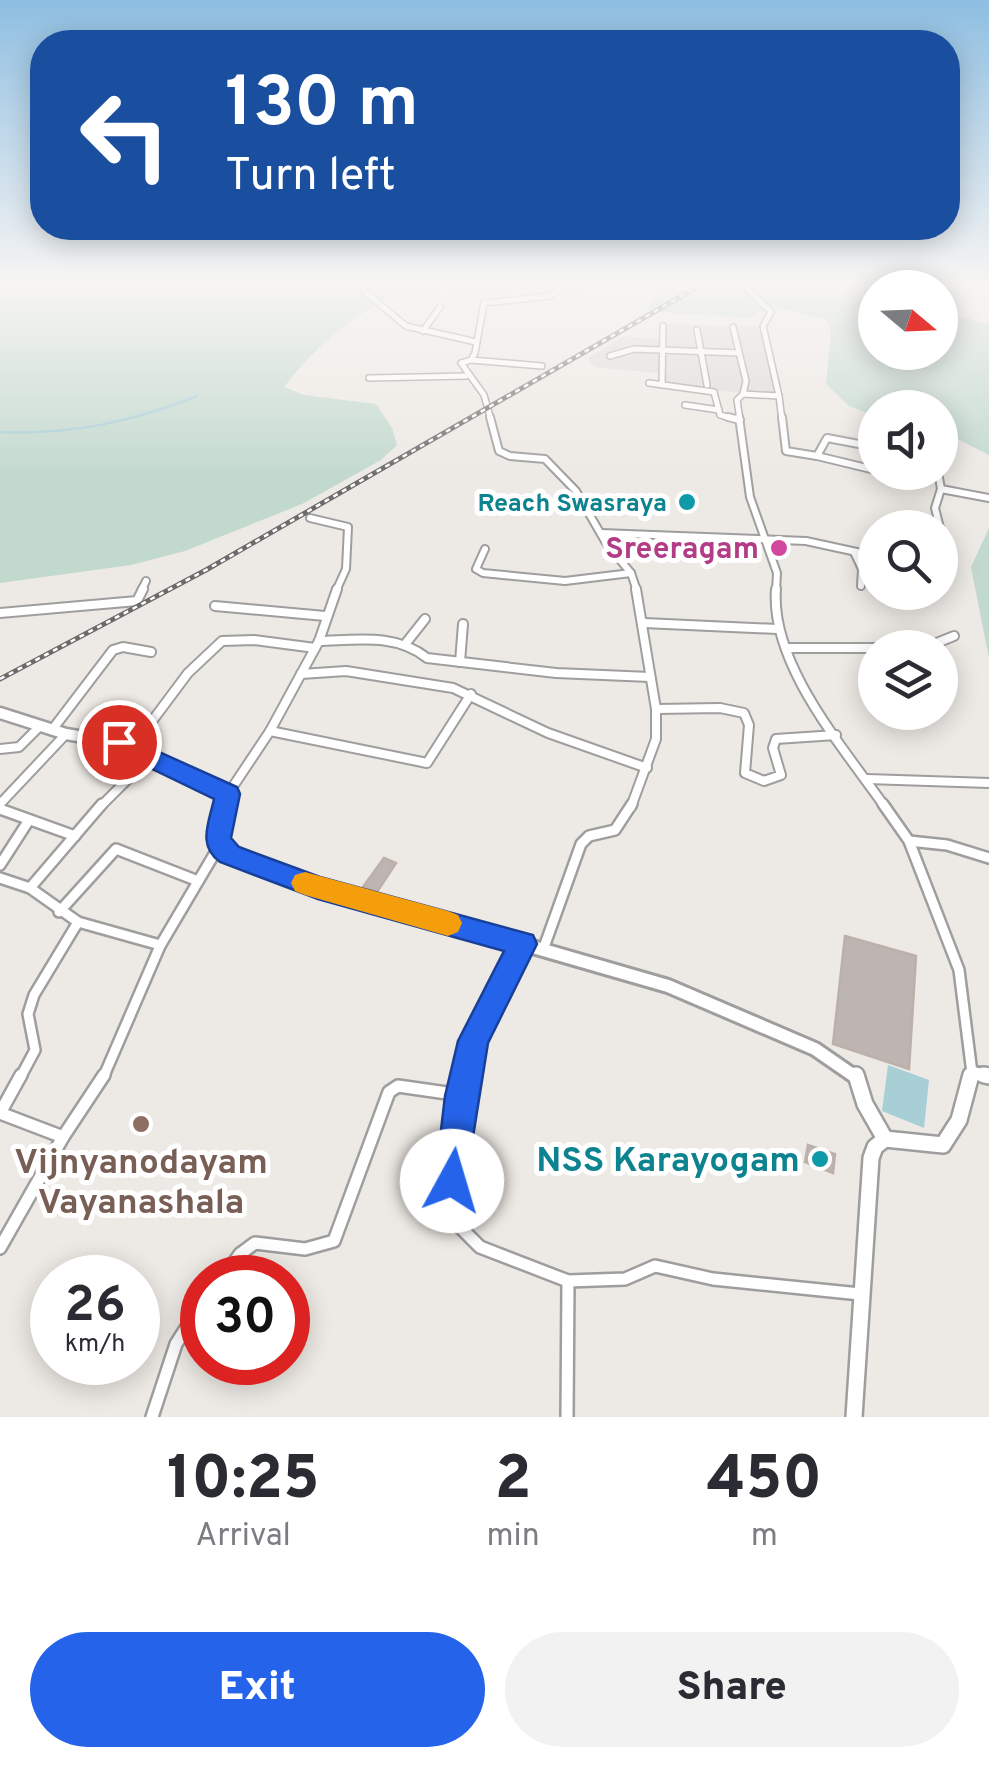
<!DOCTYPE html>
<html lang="en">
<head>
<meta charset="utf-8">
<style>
  :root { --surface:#fff; --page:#f2f2f3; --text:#2b2b33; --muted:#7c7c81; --accent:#2563eb }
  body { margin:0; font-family:Overpass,sans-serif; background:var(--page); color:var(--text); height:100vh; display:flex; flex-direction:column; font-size:38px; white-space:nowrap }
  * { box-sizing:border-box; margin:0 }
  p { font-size:32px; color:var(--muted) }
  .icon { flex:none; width:55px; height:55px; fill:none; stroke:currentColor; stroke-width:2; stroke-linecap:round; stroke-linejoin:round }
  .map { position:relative; height:1417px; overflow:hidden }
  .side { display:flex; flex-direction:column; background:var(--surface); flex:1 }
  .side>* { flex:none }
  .guide { position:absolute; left:30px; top:30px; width:930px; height:210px; border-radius:40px; box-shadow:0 5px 25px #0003; background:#1a4fa0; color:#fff; overflow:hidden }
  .needle { width:65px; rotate:109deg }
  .tools { position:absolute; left:858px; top:270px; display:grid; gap:20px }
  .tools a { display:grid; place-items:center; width:100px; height:100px; border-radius:50%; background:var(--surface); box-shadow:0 5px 25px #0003; font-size:50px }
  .speed { position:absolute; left:30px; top:1255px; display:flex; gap:20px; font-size:50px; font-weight:700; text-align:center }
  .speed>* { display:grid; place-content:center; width:130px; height:130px; border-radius:50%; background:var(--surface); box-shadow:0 5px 25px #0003; line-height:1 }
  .speed small { font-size:25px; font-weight:400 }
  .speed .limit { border:15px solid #d22; background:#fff; color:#111 }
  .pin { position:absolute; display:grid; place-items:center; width:85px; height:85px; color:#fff; margin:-42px; border:5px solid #fff; border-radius:50%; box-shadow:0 2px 10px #0007 }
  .me { position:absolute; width:110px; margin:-55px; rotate:6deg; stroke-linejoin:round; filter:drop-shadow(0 0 8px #0008) }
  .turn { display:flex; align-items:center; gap:35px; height:210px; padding:0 30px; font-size:45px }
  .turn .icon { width:130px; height:130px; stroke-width:2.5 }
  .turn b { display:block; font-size:70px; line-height:85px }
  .eta { display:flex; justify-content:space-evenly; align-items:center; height:170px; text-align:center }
  .eta b { font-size:60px; font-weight:800; line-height:70px }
  .cta { display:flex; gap:20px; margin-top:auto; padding:20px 30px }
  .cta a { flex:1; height:115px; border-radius:60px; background:var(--accent); color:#fff; font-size:40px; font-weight:800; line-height:115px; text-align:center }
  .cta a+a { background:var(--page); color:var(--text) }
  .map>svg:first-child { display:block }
  .residential { fill:#dbdada }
  .wetland { fill:#c2d9ce }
  .water { fill:#a8ced6 }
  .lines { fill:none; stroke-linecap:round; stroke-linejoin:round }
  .stream { stroke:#a8ced6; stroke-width:2.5 }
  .building { fill:#bdb5b1; stroke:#bdb0a8; stroke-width:2.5 }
  .minor-far4-casing { stroke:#9e9e9e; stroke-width:8 }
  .minor-far3-casing { stroke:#9e9e9e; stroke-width:10 }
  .minor-far2-casing { stroke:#9e9e9e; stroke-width:12 }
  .minor-far1-casing { stroke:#9e9e9e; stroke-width:14 }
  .minor-casing { stroke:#9e9e9e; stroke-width:16 }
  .tertiary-far2-casing { stroke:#9e9e9e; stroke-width:15 }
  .tertiary-far1-casing { stroke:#9e9e9e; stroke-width:18 }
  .tertiary-casing { stroke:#9e9e9e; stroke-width:20 }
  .minor-far4 { stroke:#fff; stroke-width:5 }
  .minor-far3 { stroke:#fff; stroke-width:6 }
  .minor-far2 { stroke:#fff; stroke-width:8 }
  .minor-far1 { stroke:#fff; stroke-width:9 }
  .minor { stroke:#fff; stroke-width:11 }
  .tertiary-far2 { stroke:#fff; stroke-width:10 }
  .tertiary-far1 { stroke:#fff; stroke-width:12 }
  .tertiary { stroke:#fff; stroke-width:15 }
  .rail-casing { stroke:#6b6b6b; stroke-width:5 }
  .rail { stroke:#fff; stroke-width:2.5; stroke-dasharray:5; stroke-linecap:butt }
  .route { fill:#2563eb; stroke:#184099; stroke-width:2.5 }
  .slow { fill:#f59e0b }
  .culture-dot { fill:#0f9aa8; stroke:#fff; stroke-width:4 }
  .hotel-dot { fill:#d1479c; stroke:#fff; stroke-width:4 }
  .education-dot { fill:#8d6e63; stroke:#fff; stroke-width:4 }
  .labels { text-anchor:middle; stroke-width:10; stroke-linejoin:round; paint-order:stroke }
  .far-culture-label { font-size:25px; font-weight:bold; fill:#0d838f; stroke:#fff; text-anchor:end }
  .hotel-label { font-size:30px; font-weight:bold; fill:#b23c85; stroke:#fff; text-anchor:end }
  .near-culture-label { font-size:35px; font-weight:bold; fill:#0d838f; stroke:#fff; text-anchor:end }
  .near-education-label { font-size:35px; font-weight:bold; fill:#785e54; stroke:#fff }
</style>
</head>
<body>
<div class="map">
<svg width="989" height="1417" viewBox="0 0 989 1417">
  <rect width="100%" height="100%" fill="#ede9e4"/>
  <polygon class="residential" points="660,324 762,327 778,395 657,387 658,373 594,367 588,358 624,336 659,339"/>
  <g class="wetland">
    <path d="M0 282H514L511 293C472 294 421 285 385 301 346 318 310 354 284 387L304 395 376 404 392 428 397 445 381 460 302 504 185 551 131 565 0 583Z"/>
    <polygon points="660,282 948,282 939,287 875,288 875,352 940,352 940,300 956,315 989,324 989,455 940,430 940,408 875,408 875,416 849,406 826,384 831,332 826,319 770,306 750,318 646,311"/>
    <polygon points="989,528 989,658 971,567"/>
  </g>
  <polygon class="water" points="888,1065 929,1080 924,1128 882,1111"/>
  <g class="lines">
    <path class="stream" d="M0 432C70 435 132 422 197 396"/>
  </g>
  <g class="building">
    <polygon points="384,858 396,863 377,892 363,887"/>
    <polygon points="845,936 916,956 909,1069 833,1044"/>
    <polygon points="808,1145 835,1154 833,1173 805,1162"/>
  </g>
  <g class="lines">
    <g class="minor-far4-casing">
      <g id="minor-far4">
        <polyline points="364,291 406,326 476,342"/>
        <polyline points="733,327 746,381 743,394"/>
        <polyline points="697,330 707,385"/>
        <polyline points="423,331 440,307"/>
        <polyline points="610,356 634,349 739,353"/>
        <polyline points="471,360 542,366"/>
        <polyline points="369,378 466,376"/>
        <polyline points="649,383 714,392 720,415 738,420"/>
        <polyline points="662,385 663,326"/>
        <polyline points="779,396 782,420"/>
        <polyline points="685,405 719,410"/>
        <polyline points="491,420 484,395 461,363 471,360 475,353 484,303 550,296 566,284 584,287"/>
        <polyline points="740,420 737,400 743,394 779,396 763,326 771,312 740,282"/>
      </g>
    </g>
    <g class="minor-far3-casing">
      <g id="minor-far3">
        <polyline points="490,417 499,451 510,456 545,459 576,491 606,543 631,573 637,591"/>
        <polyline points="728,417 740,420"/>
        <polyline points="739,417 750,497 777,573 776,591"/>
        <polyline points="782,417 786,451 817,456 827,438 875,447"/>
        <polyline points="817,456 875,470"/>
        <polyline points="887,472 897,475"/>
        <polyline points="938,472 941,489 989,498"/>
        <polyline points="310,518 348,527 346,569 336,591"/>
        <polyline points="940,528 950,561 940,565"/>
        <polyline points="940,528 935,508 941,489"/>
        <polyline points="601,533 806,541 875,556"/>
        <polyline points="485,549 476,569 483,573 565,581 631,573"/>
        <polyline points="854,552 862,569 861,586"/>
        <polyline points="141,591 146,581"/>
      </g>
    </g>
    <g class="minor-far2-casing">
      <g id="minor-far2">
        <path d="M776 589C770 664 843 747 885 807"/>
        <polyline points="215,606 325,616"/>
        <polyline points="0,613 137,601 143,589"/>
        <polyline points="644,623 777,629"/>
        <path d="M319 641C357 640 396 633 427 658L556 673 650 677"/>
        <polyline points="406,643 425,619"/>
        <polyline points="786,648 913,648"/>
        <polyline points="924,648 954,636"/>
        <polyline points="460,662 463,624"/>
        <polyline points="301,674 346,671 453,688 548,733 647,768"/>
        <polyline points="656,709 720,708 744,713 749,725 745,773 764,781 781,775 773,748 776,739 836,735"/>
        <polyline points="52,730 113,650 123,647 151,652"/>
        <polyline points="270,731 427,763 471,694"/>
        <polyline points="132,748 188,673 222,641 254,640 315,648"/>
        <polyline points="0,749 19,747 40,726"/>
        <polyline points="867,779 989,783"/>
        <polyline points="228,794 270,731 319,641 337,589"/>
        <polyline points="0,804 66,734"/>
        <polyline points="100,807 152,755"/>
        <polyline points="631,807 656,739 656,709 636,589"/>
      </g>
    </g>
    <g class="minor-far1-casing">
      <g id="minor-far1">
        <polyline points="883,804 909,841 959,970 972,1073"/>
        <polyline points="0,809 75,836"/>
        <polyline points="909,841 947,845 989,858"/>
        <polyline points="0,865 29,820"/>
        <polyline points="0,878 30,888 78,922 160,945"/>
        <polyline points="30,888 102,804"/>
        <polyline points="59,912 116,849 198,881"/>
        <polyline points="543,950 581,844 589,836 615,830 632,804"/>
        <polyline points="20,1078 35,1050 28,1014 34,995 78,922"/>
        <polyline points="103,1078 160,946 219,846"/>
        <polyline points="465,1078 474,1041 522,944"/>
      </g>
    </g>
    <g class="minor-casing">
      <g id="minor">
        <polyline points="21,1075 0,1113 63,1137"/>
        <polyline points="466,1075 452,1181 456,1223 480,1247 568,1281 625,1279 655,1266 713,1279 860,1294"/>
        <polyline points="0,1248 63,1137 104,1075"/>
        <polyline points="223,1278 240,1254 255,1243 305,1249 334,1241 389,1092 398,1086 461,1095"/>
        <polyline points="152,1417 176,1344 202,1303"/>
        <polyline points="567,1417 568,1281"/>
      </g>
    </g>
    <g class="tertiary-far2-casing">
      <polyline id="tertiary-far2" points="0,713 66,734 119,743 228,794 226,807"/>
    </g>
    <g class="tertiary-far1-casing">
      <g id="tertiary-far1">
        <polyline points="226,804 219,846 256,867 668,986 815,1049 857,1078"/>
        <polyline points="970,1078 972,1073 989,1076"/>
      </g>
    </g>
    <g class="tertiary-casing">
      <g id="tertiary">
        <polyline points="856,1075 865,1104 885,1139 943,1145 959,1120 971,1075"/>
        <polyline points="984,1075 989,1076"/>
        <polyline points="854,1417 871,1158 875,1147 885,1139"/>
      </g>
    </g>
    <use href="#minor-far4" class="minor-far4"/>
    <use href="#minor-far3" class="minor-far3"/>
    <use href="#minor-far2" class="minor-far2"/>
    <use href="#minor-far1" class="minor-far1"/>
    <use href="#minor" class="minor"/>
    <use href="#tertiary-far2" class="tertiary-far2"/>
    <use href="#tertiary-far1" class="tertiary-far1"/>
    <use href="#tertiary" class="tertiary"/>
    <g class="rail-casing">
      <polyline id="rail" points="0,679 206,570 706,282"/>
    </g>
    <use href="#rail" class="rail"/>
  </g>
  <linearGradient id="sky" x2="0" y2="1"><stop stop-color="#8ebee1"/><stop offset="0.59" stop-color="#f7f5f3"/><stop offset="1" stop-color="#f7f5f3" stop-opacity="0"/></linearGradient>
  <rect width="989" height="480" fill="url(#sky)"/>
  <path class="route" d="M119 734 237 787 240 794 231 838 239 847 320 877 533 935 537 944 488 1043 464 1193 452 1198 439 1193 435 1181 445 1096 458 1041 504 951 318 899 220 862C197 845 209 823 214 799L111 749 107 742Z"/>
  <polygon class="slow" points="305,872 448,911 458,915 462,923 458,932 448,936 305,895 295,891 291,883 295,875"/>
  <g class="culture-dot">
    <circle cx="687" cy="502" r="10"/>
    <circle cx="820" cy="1159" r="10"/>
  </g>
  <circle class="hotel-dot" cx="779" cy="548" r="10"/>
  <circle class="education-dot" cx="141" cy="1124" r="10"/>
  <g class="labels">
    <g class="far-culture-label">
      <text x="667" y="511">Reach Swasraya</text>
    </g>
    <g class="hotel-label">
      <text x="759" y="558">Sreeragam</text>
    </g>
    <g class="near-culture-label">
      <text x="800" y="1171">NSS Karayogam</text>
    </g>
    <g class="near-education-label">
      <text x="141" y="1173">Vijnyanodayam<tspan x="141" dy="40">Vayanashala</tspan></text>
    </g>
  </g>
</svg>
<div class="tools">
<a><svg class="needle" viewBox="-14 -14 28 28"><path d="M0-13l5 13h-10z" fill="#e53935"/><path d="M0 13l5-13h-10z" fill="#7c7c81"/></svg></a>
<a><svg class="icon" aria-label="sound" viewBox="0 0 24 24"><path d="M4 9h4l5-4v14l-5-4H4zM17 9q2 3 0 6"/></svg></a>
<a><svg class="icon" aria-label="search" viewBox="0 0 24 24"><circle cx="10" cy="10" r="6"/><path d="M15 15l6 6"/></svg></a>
<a><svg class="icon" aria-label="layers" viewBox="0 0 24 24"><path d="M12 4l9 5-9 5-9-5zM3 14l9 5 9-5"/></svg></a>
</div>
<div class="speed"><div>26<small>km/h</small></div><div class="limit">30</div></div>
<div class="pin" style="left:119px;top:742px;background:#d93025"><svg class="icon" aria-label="arrive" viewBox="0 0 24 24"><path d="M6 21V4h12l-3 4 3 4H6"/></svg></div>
<svg class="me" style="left:452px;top:1181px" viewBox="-20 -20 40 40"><circle r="19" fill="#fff"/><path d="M0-13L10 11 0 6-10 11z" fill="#2563eb"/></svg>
<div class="guide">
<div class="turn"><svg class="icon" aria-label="left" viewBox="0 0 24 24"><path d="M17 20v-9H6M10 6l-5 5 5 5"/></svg><div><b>130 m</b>Turn left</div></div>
</div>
</div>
<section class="side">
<div class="eta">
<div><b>10:25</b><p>Arrival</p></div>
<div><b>2</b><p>min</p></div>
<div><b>450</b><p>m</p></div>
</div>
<div class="cta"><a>Exit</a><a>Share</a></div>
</section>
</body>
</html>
